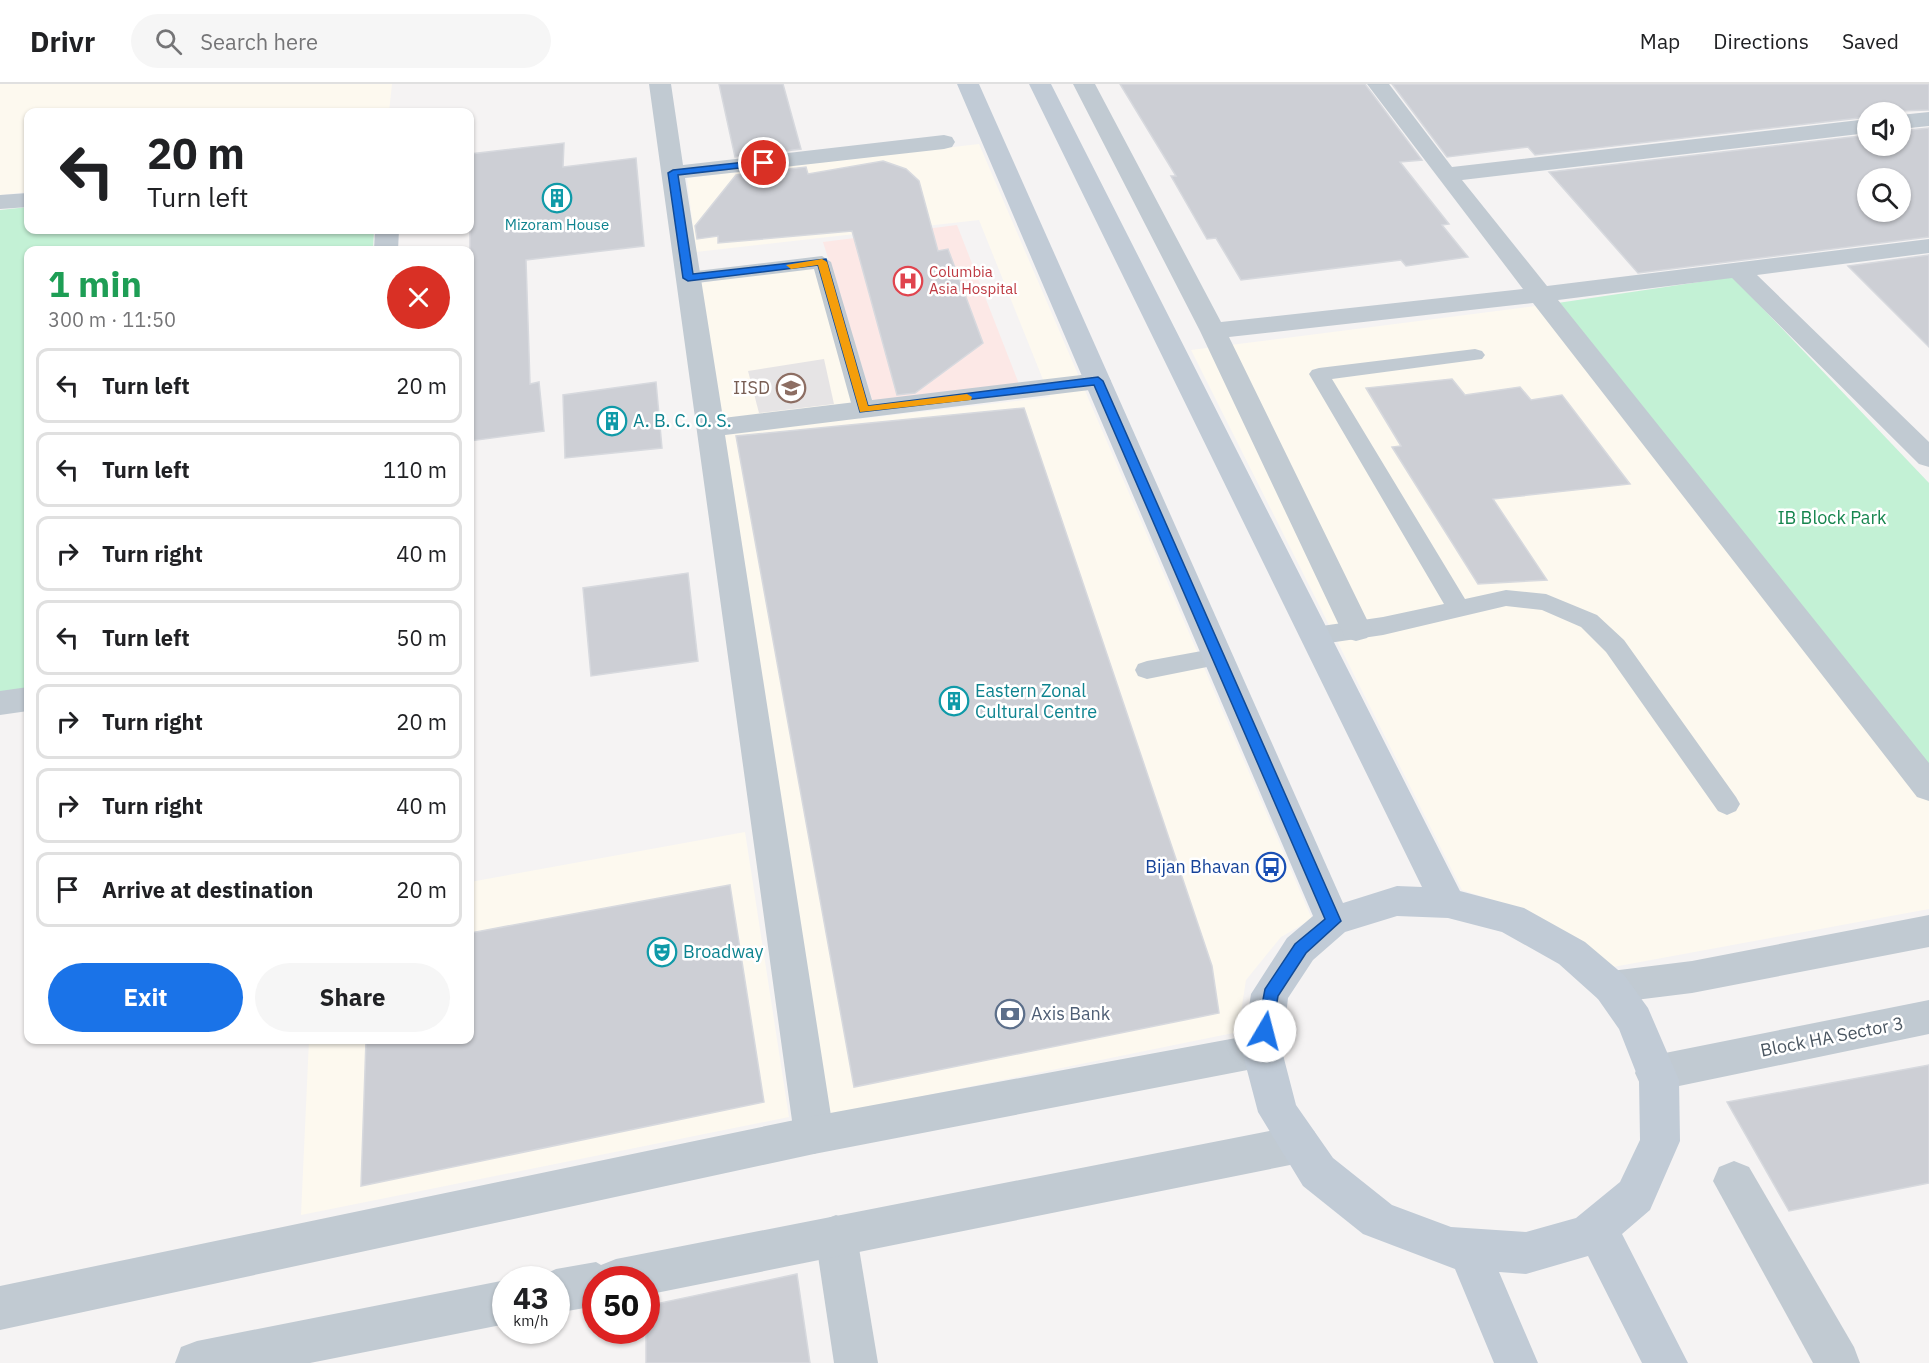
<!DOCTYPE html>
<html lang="en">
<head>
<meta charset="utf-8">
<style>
  :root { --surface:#fff; --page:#f6f6f6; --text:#202124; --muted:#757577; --line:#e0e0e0; --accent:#1a73e8 }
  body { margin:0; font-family:"IBM Plex Sans",sans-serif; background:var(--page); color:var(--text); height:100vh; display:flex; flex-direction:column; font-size:22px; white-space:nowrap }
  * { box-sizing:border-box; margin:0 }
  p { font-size:20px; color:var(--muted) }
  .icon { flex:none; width:33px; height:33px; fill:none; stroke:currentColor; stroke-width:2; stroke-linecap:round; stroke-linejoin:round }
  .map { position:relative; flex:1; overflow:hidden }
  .details { position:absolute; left:24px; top:162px; width:450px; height:798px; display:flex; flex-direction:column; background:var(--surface); border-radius:12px; box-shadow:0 2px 4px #0004 }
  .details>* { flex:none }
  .banner { position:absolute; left:24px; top:24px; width:450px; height:126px; border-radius:12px; box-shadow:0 2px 4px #0004; background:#fff; color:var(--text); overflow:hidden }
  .buttons { position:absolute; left:1857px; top:18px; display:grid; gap:12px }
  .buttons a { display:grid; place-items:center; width:54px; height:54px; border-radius:50%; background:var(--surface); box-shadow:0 2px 4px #0004; font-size:30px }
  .speed { position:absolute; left:492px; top:1182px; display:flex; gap:12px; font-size:30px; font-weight:700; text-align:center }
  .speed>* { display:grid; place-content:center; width:78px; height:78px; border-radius:50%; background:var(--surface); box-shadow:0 2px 4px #0004; line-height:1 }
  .speed small { font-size:15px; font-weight:400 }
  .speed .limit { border:9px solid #d22; background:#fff; color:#111 }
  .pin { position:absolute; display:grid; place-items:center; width:51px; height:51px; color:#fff; margin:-26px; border:3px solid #fff; border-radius:50%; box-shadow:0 2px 6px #0007 }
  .me { position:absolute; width:66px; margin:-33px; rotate:8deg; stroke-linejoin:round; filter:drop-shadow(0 0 4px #0008) }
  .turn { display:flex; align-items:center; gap:21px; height:126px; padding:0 24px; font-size:27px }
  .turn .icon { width:78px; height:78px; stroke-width:2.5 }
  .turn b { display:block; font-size:42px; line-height:51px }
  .round { display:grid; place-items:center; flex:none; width:63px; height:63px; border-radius:32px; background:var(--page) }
  .summary { display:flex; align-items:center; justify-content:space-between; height:102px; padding:0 24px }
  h1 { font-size:36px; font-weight:700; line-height:45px; color:#1e9e55 }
  .cta { display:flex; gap:12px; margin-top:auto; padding:12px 24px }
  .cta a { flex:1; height:69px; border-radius:36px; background:var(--accent); color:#fff; font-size:24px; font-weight:700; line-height:69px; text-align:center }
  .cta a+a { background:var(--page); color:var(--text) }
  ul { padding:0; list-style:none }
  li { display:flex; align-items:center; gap:18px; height:75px; margin:0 12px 9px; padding:0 12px; border:3px solid var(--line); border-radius:12px }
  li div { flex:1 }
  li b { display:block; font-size:22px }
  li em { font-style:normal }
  header { display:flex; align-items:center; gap:36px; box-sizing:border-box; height:84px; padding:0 30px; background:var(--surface); border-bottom:2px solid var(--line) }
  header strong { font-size:28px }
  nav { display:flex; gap:33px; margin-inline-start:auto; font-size:21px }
  .search { width:420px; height:54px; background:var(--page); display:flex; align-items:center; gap:15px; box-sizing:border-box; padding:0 21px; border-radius:33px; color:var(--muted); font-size:22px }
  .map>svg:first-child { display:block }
  .commercial { fill:#fdf9ef }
  .education { fill:#e6e4e5 }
  .medical { fill:#fce8e6 }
  .green { fill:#c3f1d5 }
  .building { fill:#cdcfd5; stroke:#d7d9de; stroke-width:1.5; fill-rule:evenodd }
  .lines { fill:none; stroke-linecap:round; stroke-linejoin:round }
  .service { fill:#c1cad2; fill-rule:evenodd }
  .minor { fill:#c1cad2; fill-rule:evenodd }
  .tertiary { fill:#c1cad2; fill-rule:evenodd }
  .secondary { fill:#c1cbd6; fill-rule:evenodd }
  .route { fill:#1a73e8; stroke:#114b97; stroke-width:1.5 }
  .slow { fill:#f59e0b }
  .labels { text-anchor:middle; stroke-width:5; stroke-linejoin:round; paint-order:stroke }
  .far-culture-label { font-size:15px; fill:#0d838f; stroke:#fff }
  .far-health-label { font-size:15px; fill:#be3a42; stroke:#fff; text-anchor:start }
  .education-label { font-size:18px; fill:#785e54; stroke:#fff; text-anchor:end }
  .culture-label { font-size:18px; fill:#0d838f; stroke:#fff; text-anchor:start }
  .park-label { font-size:18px; fill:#17864f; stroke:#fff }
  .transit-label { font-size:18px; fill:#164399; stroke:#fff; text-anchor:end }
  .service-label { font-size:18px; fill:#4e5e75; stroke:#fff; text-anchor:start }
  .street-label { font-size:18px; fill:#4a5661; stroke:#fff }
</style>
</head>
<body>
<header>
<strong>Drivr</strong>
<div class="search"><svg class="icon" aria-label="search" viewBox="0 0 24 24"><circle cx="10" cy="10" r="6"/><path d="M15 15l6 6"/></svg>Search here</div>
<nav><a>Map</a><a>Directions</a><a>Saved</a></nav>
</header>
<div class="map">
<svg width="1929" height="1279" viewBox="0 0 1929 1279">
  <rect width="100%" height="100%" fill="#f5f3f3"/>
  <g class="commercial">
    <polygon points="0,0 392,0 389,28 28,28 28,108 0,111"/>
    <polygon points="979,60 1312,835 1281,853 1246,896 1238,948 830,1031 701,199 814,181 859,335 1050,313 979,136 696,168 687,94"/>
    <polygon points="1544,221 1929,709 1929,825 1613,883 1524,826 1462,806 1191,266"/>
    <polygon points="745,748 789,1033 301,1131 309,956 470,956 470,798"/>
  </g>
  <polygon class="education" points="824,275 834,320 759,329 748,287"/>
  <polygon class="medical" points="957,141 1019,300 873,318 823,158"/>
  <g class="green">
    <polygon points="28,123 28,146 374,146 373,166 28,166 28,607 0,611 0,126"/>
    <polygon points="1733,193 1929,399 1929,709 1544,221"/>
  </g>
  <g class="building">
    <polygon points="719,0 783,0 801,65 735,73"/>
    <polygon points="1120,0 1365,0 1422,76 1400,78 1449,140 1442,141 1468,173 1406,182 1401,176 1241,196 1216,154 1207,155 1171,92 1176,92"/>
    <polygon points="1392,0 1929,0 1929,26 1868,28 1868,33 1535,71 1528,63 1447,73"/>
    <path d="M1929 44V153L1638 189 1549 88 1868 51V62H1900V47ZM1868 94H1900V128H1868Z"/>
    <polygon points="564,59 563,83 636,74 644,162 526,176 530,300 539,298 544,347 470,357 470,70"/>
    <polygon points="883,77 906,85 919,97 938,167 948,165 983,259 915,309 897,311 852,147 718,159 718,152 697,155 695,142 736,91 806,83 808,90"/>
    <polygon points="1929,171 1929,263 1848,182"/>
    <polygon points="1452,295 1465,311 1520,303 1531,316 1562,311 1630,400 1493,415 1547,496 1478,500 1392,363 1401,362 1366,304"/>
    <polygon points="656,298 662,364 565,374 563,311"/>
    <polygon points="1024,324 1212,882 1219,929 854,1003 736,352"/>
    <polygon points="688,489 698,577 591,592 583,504"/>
    <polygon points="730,801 764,1018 361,1102 366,956 470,956 470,849"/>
    <polygon points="1929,981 1929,1099 1789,1127 1727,1018"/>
    <polygon points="797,1190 810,1279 646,1279 646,1222"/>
  </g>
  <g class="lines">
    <g class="service">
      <polygon points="822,172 831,178 875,326 871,331 857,331 853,326 814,185 688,200 678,194 688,188"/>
      <polygon points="1475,265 1482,267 1485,271 1482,275 1332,295 1465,515 1506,506 1546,510 1597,531 1624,556 1736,713 1740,720 1736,727 1727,731 1718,727 1606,568 1581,543 1542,526 1506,522 1383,551 1315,561 1306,558 1303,552 1306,546 1315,543 1383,533 1444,520 1309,290 1312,286 1319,284"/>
      <polygon points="1218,564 1227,567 1230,573 1227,579 1147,595 1138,592 1135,586 1138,580 1147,577"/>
    </g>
    <g class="minor">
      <polygon points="649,0 671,0 683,81 944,51 952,53 955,58 952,63 944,65 685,94 723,334 1098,289 1107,291 1111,297 1107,303 1098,305 725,351 834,1051 828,1064 814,1070 800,1064 794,1051"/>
      <polygon points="1073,0 1095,0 1221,238 1523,205 1367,0 1389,0 1452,83 1868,35 1868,49 1462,96 1547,202 1929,155 1929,169 1757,191 1929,358 1929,383 1919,380 1732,194 1558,216 1929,679 1929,717 1917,713 1533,219 1229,253 1372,546 1367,554 1356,557 1345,554 1200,247"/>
      <polygon points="1929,28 1929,42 1900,45 1900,31"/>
      <polygon points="28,109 28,123 0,125 0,111"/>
      <polygon points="375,146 399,146 398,166 374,166"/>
      <polygon points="28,603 28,627 0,631 0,607"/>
      <polygon points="1734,1077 1749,1083 1854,1263 1860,1279 1813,1279 1713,1097 1719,1083"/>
      <polygon points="836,1131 851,1137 857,1152 878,1279 834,1279 815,1152 821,1137"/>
    </g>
    <g class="tertiary">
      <polygon points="1929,831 1929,863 1692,909 1611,919 1598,915 1592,903 1598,891 1611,887 1692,877"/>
      <polygon points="1929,916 1929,950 1655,1007 1641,1002 1635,989 1641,976 1655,971"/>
      <polygon points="1263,949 1277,954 1283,966 1277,978 1263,983 814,1070 0,1246 0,1202 814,1032"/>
      <polygon points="1300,1041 1314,1047 1320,1060 1314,1073 1300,1079 646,1211 646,1196 596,1196 596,1222 556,1229 556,1196 539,1196 541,1192 556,1185 596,1178 601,1181 616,1175"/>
      <polygon points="506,1196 506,1240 310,1279 175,1279 181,1263 197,1257"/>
    </g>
    <path class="secondary" d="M957 0H979L1343 819 1397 802 1422 803 1029 0H1051L1460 807 1524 824 1585 858 1624 891 1648 924 1679 996 1680 1057 1650 1126 1622 1150 1688 1279H1642L1588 1172 1526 1190 1499 1188 1538 1279H1494L1455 1185 1363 1150 1303 1102 1258 1028 1242 967 1251 910 1287 854 1313 832ZM1397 832 1448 834 1502 848 1559 880 1598 915 1619 945 1639 996 1640 1056 1620 1098 1576 1134 1526 1148 1451 1143 1392 1121 1333 1074 1296 1021 1282 967 1288 914 1313 876 1345 848Z"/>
  </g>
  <polygon class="route" points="764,76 767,77 767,81 678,91 693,190 826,175 868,322 1098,293 1103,297 1341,837 1306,869 1278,912 1271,952 1260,952 1257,947 1265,905 1295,860 1325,835 1094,301 860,328 818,181 688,197 683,194 668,89 673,86"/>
  <polygon class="slow" points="822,175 827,178 868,322 967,310 972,313 971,316 860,328 818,181 791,185 786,181"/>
  <defs>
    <g id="building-ring" transform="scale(1.5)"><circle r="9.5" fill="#fff" stroke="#0f9aa8" stroke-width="1.5"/><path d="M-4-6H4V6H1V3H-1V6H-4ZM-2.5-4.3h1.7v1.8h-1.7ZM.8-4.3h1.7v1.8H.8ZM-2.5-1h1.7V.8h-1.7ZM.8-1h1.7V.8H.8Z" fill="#0f9aa8"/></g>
    <g id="hospital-ring" transform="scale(1.5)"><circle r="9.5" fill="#fff" stroke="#e0444e" stroke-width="1.5"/><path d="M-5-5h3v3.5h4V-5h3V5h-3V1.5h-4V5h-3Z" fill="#e0444e"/></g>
    <g id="university-ring" transform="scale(1.5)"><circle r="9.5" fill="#fff" stroke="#8d6e63" stroke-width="1.5"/><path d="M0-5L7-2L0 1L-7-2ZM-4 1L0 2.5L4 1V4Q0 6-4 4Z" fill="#8d6e63"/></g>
    <g id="bus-ring" transform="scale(1.5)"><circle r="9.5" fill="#fff" stroke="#1a4fb4" stroke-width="1.5"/><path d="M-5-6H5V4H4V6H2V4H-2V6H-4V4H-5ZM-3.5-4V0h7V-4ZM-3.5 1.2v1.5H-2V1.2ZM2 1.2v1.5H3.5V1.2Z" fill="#1a4fb4"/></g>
    <g id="theatre-ring" transform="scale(1.5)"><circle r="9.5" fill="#fff" stroke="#0f9aa8" stroke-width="1.5"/><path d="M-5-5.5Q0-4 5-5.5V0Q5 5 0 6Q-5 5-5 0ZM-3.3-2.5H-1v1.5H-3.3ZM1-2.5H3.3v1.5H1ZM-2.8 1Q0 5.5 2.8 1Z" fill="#0f9aa8"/></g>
    <g id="bank-ring" transform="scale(1.5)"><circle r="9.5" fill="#fff" stroke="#5c6f8a" stroke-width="1.5"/><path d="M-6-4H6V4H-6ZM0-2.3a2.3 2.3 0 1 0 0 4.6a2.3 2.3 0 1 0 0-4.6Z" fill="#5c6f8a"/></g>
  </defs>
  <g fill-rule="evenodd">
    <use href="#building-ring" x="557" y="114"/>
    <use href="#hospital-ring" x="908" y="197"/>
    <use href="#university-ring" x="791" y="304"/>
    <use href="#building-ring" x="612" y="337"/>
    <use href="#building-ring" x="954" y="617"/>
    <use href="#bus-ring" x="1271" y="783"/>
    <use href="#theatre-ring" x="662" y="868"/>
    <use href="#bank-ring" x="1010" y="930"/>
  </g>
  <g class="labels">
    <g class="far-culture-label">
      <text x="557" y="146">Mizoram House</text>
    </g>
    <g class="far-health-label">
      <text x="929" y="193">Columbia<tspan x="929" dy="17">Asia Hospital</tspan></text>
    </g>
    <g class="education-label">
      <text x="770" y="310">IISD</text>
    </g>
    <g class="culture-label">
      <text x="633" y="343">A. B. C. O. S.</text>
      <text x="975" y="613">Eastern Zonal<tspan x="975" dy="21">Cultural Centre</tspan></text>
      <text x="683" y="874">Broadway</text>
    </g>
    <g class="park-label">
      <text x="1832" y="440">IB Block Park</text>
    </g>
    <g class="transit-label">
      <text x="1250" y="789">Bijan Bhavan</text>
    </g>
    <g class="service-label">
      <text x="1031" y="936">Axis Bank</text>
    </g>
    <g class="street-label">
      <text transform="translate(1832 953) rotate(-11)" y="6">Block HA Sector 3</text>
    </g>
  </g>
</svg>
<div class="buttons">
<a><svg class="icon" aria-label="sound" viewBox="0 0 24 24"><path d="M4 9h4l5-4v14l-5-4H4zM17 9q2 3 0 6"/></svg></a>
<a><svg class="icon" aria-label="search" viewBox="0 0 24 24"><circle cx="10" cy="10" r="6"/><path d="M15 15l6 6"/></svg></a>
</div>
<div class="speed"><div>43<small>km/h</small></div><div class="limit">50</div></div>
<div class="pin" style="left:764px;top:79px;background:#d93025"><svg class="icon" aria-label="arrive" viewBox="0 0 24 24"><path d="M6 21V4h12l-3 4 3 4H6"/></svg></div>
<svg class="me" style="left:1265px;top:947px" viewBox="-20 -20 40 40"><circle r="19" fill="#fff"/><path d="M0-13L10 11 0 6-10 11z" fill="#1a73e8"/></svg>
<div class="banner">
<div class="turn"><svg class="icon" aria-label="left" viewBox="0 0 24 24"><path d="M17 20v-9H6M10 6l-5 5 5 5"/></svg><div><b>20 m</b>Turn left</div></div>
</div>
<section class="details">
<div class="summary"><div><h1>1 min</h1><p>300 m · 11:50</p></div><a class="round" style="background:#d93025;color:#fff"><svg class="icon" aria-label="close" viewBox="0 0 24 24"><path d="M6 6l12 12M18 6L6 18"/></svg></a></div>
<ul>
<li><svg class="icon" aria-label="left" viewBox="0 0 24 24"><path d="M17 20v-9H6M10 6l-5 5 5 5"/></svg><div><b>Turn left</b></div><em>20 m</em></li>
<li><svg class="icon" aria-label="left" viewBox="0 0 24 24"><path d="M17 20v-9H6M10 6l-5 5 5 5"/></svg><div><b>Turn left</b></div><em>110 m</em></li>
<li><svg class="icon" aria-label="right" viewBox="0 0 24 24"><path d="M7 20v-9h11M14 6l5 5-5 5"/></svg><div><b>Turn right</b></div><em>40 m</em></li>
<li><svg class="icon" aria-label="left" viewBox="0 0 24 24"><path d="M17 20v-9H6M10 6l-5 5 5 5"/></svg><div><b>Turn left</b></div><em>50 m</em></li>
<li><svg class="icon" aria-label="right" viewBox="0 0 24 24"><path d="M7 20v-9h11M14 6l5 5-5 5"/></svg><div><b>Turn right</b></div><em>20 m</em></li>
<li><svg class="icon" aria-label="right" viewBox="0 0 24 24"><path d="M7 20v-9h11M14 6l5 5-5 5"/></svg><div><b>Turn right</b></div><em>40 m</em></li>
<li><svg class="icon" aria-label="arrive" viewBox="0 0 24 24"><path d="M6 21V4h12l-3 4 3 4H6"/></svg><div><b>Arrive at destination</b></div><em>20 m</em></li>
</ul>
<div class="cta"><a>Exit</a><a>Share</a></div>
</section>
</div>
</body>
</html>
